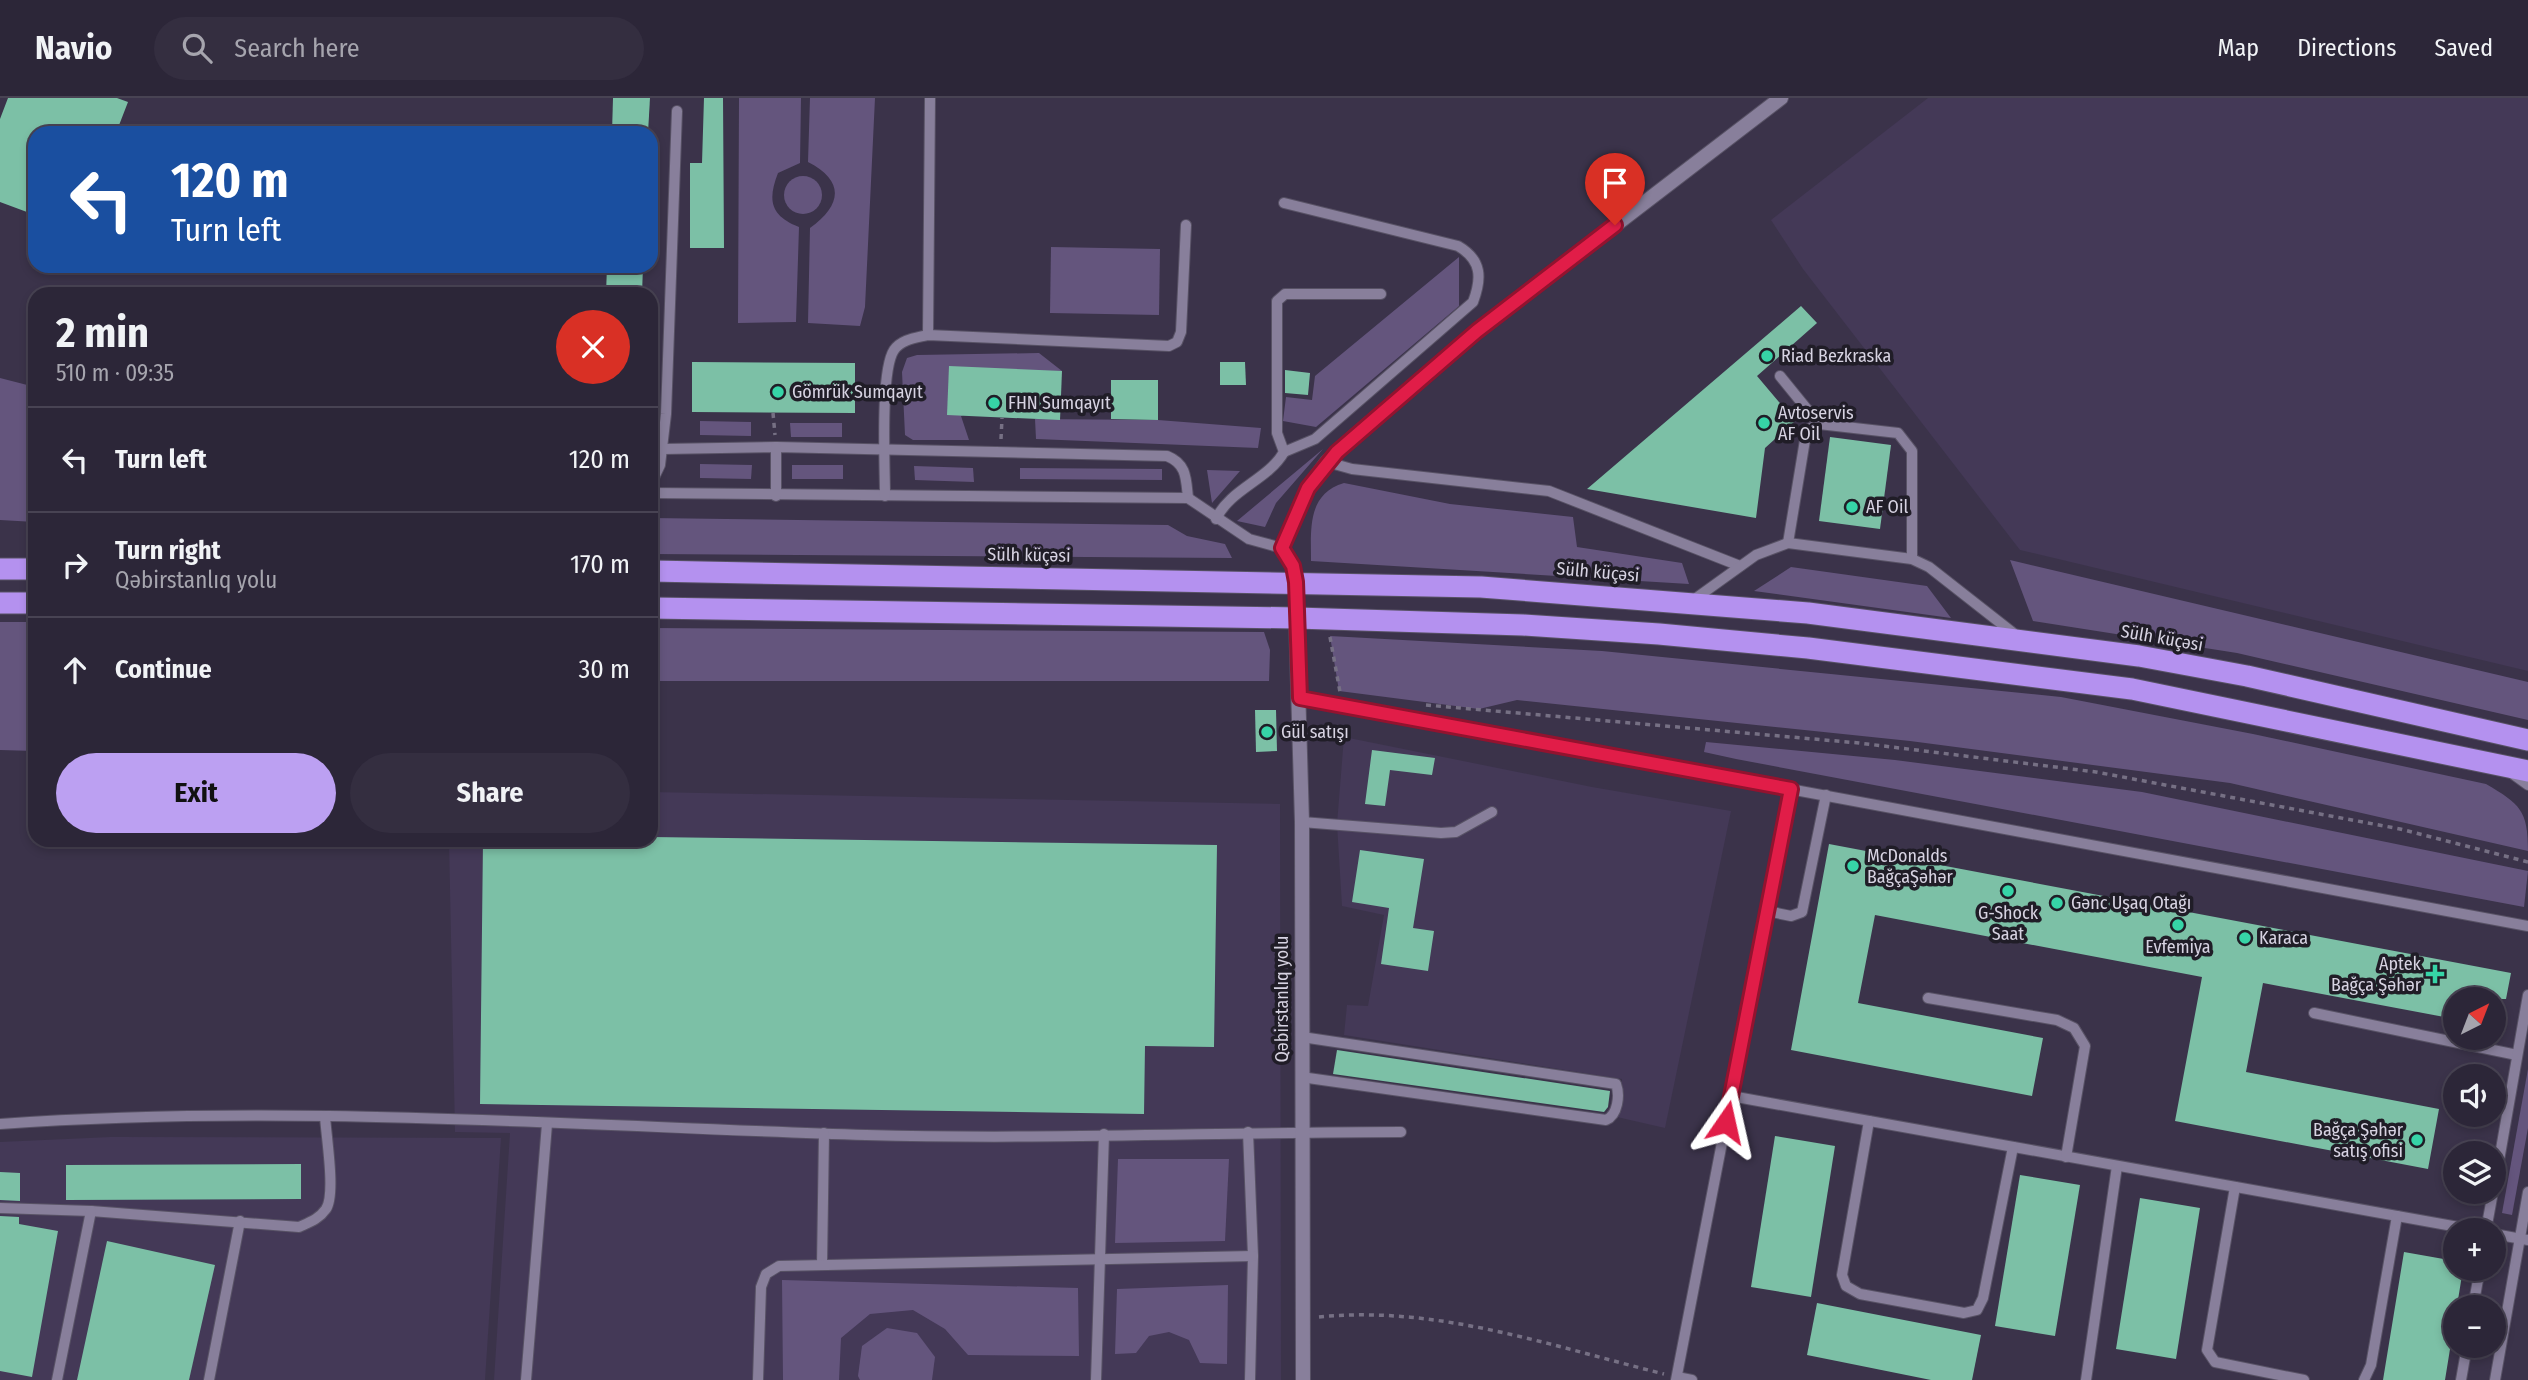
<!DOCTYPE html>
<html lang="en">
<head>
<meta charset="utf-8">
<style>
  :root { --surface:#2c2638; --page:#342e40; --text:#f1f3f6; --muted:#a6a5ae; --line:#484353; --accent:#bca0f2 }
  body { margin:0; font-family:"Fira Sans Condensed",sans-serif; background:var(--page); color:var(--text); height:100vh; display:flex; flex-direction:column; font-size:26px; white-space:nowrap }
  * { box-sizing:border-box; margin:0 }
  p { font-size:23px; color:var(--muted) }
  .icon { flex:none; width:38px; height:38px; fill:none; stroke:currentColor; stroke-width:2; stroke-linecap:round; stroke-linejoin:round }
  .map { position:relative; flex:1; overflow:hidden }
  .sheet { position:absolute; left:28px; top:189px; width:630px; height:560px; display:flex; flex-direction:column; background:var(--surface); border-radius:21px; box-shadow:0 4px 10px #0003,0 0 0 2px var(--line) }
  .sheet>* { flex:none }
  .guide { position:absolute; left:28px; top:28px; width:630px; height:147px; border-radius:21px; box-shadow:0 4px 10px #0003,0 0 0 2px var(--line); background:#1a4fa0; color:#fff; overflow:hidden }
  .needle { width:46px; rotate:42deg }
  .tools { position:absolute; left:2443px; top:889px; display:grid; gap:14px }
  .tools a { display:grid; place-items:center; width:63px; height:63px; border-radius:50%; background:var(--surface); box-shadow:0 4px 10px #0003,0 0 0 2px var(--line); font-size:35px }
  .pin { position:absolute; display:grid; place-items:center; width:60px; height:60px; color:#fff; margin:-72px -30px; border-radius:50% 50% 50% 0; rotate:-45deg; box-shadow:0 0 7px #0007 }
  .pin .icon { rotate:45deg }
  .me { position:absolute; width:77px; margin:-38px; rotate:11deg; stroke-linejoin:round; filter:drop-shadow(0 0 5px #0008) }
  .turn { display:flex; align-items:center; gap:24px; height:147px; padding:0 28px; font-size:32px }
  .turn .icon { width:91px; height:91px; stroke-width:2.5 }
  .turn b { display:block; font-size:49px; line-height:60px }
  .round { display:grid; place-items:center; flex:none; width:74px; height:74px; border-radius:37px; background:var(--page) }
  .headline { display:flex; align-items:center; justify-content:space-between; height:119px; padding:0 28px }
  h1 { font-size:42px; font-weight:700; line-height:52px }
  .action { display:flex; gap:14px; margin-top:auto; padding:14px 28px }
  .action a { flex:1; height:80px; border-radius:42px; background:var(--accent); color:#111; font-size:28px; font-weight:700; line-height:80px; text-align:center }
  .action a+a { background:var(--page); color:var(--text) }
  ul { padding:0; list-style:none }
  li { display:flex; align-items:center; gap:21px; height:105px; padding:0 28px; border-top:2px solid var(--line) }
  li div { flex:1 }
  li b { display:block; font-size:26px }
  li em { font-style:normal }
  header { display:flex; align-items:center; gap:42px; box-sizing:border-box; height:98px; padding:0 35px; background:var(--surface); border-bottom:2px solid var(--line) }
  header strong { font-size:33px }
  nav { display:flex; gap:38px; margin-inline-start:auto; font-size:24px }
  .search { width:490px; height:63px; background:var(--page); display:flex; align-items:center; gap:18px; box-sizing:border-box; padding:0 24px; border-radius:38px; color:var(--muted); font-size:26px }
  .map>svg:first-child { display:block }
  .built { fill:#443957 }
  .green { fill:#64557d }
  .building { fill:#7cc0a6 }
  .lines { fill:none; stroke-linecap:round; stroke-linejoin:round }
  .lane-casing { stroke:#585265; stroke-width:12 }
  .street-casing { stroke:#585265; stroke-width:16 }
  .highway-casing { stroke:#585265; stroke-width:23 }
  .path { stroke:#767084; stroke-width:3.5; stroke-dasharray:5 5; stroke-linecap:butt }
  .lane { stroke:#887f9b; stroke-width:10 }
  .street { stroke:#887f9b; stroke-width:14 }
  .highway { stroke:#b491ef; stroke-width:21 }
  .route-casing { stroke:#92132f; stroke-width:18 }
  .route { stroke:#e11d48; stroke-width:12 }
  .poi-dot { fill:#36d4a7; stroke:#201d27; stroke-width:2.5 }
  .labels { text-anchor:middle; stroke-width:7; stroke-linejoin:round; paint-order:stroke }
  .poi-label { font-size:18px; fill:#d7d3e2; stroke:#201d27; text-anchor:start }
  .street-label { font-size:18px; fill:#d7d3e2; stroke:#201d27 }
</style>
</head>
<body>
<header>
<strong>Navio</strong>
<div class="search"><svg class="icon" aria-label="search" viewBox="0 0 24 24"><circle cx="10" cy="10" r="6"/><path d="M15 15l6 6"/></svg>Search here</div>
<nav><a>Map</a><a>Directions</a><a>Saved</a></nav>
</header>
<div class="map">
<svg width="2528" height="1282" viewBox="0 0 2528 1282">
  <rect width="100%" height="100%" fill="#3b334a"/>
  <g class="built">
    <polygon points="1928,0 2528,0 2528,573 2020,452 1803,171 1771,122"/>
    <polygon points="1344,639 1592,689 1731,713 1665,1030 1617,1019 1622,981 1344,937 1347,907 1368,908 1384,817 1342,808 1337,726"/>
    <polygon points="651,694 1280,706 1281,1282 494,1282 510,1035 455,1034 449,742 651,742"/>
    <polygon points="111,1039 501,1040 485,1282 0,1282 0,1044"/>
  </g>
  <g class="green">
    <path d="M739 0H801L800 65 778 75C767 103 771 118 799 129L796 224 738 225Z"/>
    <path d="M810 0H875L865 209 860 228 808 225 810 130C842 107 845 83 808 64Z"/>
    <circle cx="803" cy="97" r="19"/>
    <polygon points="1051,149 1160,151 1159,217 1050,215"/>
    <polygon points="1459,159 1459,208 1316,329 1283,323 1286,299 1312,302 1315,278"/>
    <polygon points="1039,255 1062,273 961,318 969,342 913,342 905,337 902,274 907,260 917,257"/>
    <polygon points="0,280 35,289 35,424 0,422"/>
    <polygon points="1035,321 1158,322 1261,330 1258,350 1036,341"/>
    <polygon points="700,323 751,324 751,338 700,337"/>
    <polygon points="790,325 842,325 842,339 791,339"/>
    <polygon points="1323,351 1276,405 1265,429 1237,423"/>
    <polygon points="700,366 752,367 751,381 700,380"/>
    <rect x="792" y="367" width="51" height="14"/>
    <polygon points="914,368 973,370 974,384 915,382"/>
    <polygon points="1020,370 1162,371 1162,382 1020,381"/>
    <polygon points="1207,372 1240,373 1212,405"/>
    <path d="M1344 385 1450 406 1573 419 1577 449 1682 465 1689 486 1311 463C1311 431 1307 396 1344 385Z"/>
    <polygon points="651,420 1168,427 1187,438 1225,446 1232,460 651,456"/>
    <polygon points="2010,462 2528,584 2528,622 2237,555 2033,523"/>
    <polygon points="1791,469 1927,488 1951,520 1754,493"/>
    <polygon points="0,524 35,524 35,653 0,652"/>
    <polygon points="651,530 1264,534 1270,552 1269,583 651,583"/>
    <path d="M1330 538 1602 553 2061 599 2253 636 2486 686C2520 706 2528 712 2528 753L2230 685 1910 643 1517 602 1479 611 1339 593Z"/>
    <polygon points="1706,644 1895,662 2142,694 2528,773 2524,809 1736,661 1704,654"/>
    <polygon points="2528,971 2528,1030 2512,1117 2502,1115"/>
    <polygon points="1118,1061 1229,1061 1225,1143 1115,1145"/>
    <polygon points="782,1182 1078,1190 1079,1258 968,1257 945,1231 913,1212 870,1216 841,1240 839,1282 783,1282"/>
    <polygon points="1228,1187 1227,1266 1200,1265 1189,1242 1169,1234 1149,1238 1136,1255 1115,1256 1117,1191"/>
    <polygon points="887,1230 917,1235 935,1259 932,1282 860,1282 858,1278 862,1248"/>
  </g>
  <g class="building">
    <polygon points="8,0 117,0 128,4 116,35 35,35 35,117 0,104 0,21"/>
    <polygon points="613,0 650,0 648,35 612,35"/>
    <polygon points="704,0 723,0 724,150 690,150 690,65 702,65"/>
    <polygon points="607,168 643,168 642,196 606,196"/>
    <polygon points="1801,208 1817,225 1757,278 1795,323 1765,350 1756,420 1587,391"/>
    <polygon points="692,264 855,265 855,315 692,314"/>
    <polygon points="1220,264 1245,264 1246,287 1220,287"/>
    <polygon points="949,268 1062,273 1060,322 947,317"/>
    <polygon points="1285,272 1310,275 1308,297 1285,295"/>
    <polygon points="1111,282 1158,282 1158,322 1111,321"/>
    <polygon points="1830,339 1891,347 1880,431 1819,423"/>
    <polygon points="1255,612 1276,612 1277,653 1256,654"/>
    <polygon points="1372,652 1435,660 1432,677 1390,672 1385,708 1365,706"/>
    <polygon points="651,739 1217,747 1214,949 1145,948 1144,1016 480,1006 483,742 651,742"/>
    <polygon points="1829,746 2511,875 2506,901 2455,901 2455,921 2263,885 2246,974 2439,1011 2428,1071 2175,1023 2202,879 1875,817 1858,905 2043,940 2032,998 1791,952"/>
    <polygon points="1360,752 1424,761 1413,830 1434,833 1428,873 1381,866 1389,810 1352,804"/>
    <polygon points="1337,952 1610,993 1608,1009 1604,1014 1333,976"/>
    <polygon points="1775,1038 1835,1048 1811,1199 1751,1189"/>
    <polygon points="301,1066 301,1101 66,1102 66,1067"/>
    <polygon points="0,1074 20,1075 20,1103 0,1102"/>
    <polygon points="2020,1077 2080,1087 2055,1238 1995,1228"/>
    <polygon points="2140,1100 2200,1110 2176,1261 2116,1251"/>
    <polygon points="0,1118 19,1119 19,1126 58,1133 32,1279 0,1273"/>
    <polygon points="107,1143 215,1167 189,1282 77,1282"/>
    <polygon points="2404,1154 2455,1163 2455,1171 2463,1171 2445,1282 2383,1282"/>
    <polygon points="1817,1205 1981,1237 1972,1282 1931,1282 1807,1257"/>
  </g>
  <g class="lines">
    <g class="lane-casing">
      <g id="lane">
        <polyline points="928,237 930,0"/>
        <polyline points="1780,278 1819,326"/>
        <path d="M663 351 776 349 1167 358C1187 366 1186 381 1188 400"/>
        <path d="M1284 354 1315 341 1473 204C1482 180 1482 162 1458 148L1284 105"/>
        <polyline points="1327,364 1352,371 1549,393 1740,468"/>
        <polyline points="651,386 660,367 666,316 677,13"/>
        <polyline points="651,395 1188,400 1249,441 1282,450 1293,468 1296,484"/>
        <polyline points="776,398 776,349"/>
        <path d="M885 398C885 369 880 273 894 252 902 241 916 240 928 237L1169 248 1177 244 1181 234 1186 127"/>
        <path d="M1216 421C1230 391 1268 382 1284 354L1277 335V203L1285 196H1381"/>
        <polyline points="1788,445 1805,342 1809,331 1819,326 1898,335 1912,353 1912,461"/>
        <polyline points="1692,503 1756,457 1788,445 1912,461 1929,469 2017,538"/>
        <polyline points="1299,600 2528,828"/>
        <polyline points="2510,674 2528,687"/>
        <polyline points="1791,691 1731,998 2475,1132"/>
        <polyline points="1302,724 1441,735 1456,734 1492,714"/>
        <polyline points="1767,813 1791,818 1802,814 1826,697"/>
        <polyline points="1928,900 2057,922 2074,930 2085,948 2066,1059"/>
        <polyline points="2314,915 2517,957"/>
        <path d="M1301 979 1606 1022C1618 1017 1620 997 1616 986L1302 939"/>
        <polyline points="1869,1023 1842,1177 1846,1188 1860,1196 1964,1215 1977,1212 1983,1200 2013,1049"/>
        <path d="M0 1026C288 1005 578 1028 866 1037 1044 1042 1223 1034 1401 1034"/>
        <polyline points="1248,1034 1253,1158 1250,1282"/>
        <polyline points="2235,1089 2207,1252 2215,1264 2304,1282"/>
        <polyline points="2494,1091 2528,897"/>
        <path d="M0 1110 91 1113 299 1129C310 1124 319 1121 326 1111 336 1096 326 1038 325 1018"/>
        <polyline points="2486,1132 2493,1094"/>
        <polyline points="2494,1136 2528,1142"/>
        <polyline points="822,1167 824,1035"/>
        <polyline points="2473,1209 2480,1171"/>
        <polyline points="1677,1279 1692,1282"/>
        <polyline points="57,1282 91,1113"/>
        <polyline points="209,1282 240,1123"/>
        <polyline points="526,1282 547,1026"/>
        <polyline points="758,1282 761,1189 766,1176 779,1168 1253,1158"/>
        <polyline points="1096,1282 1104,1036"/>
        <polyline points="1676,1282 1731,998"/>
        <polyline points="2086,1282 2117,1068"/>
        <polyline points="2364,1282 2371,1267 2397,1118"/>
        <polyline points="2461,1282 2467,1248"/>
        <polyline points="2495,1282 2528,1094"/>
      </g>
    </g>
    <g class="street-casing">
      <g id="street">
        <polyline points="1282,450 1308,390 1327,364 1351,341 1477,233 1781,0"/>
        <polyline points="1296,520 1302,724 1303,1282"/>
      </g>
    </g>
    <g class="highway-casing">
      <g id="highway">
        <polyline points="0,471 35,471"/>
        <polyline points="651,473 1481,489 1808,515 2139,558 2247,578 2528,642"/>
        <polyline points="0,505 35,505"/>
        <polyline points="651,510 1296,520 1523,527 1659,536 1808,550 2132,591 2528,673"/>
      </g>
    </g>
    <g class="path">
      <polyline points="773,315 775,337"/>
      <polyline points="1001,341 1002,320"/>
      <polyline points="1330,539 1340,594"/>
      <polyline points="1426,607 1859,645 2096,674 2400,731 2528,764"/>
      <path d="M1319 1219C1437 1207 1551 1248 1664 1276"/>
    </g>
    <use href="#lane" class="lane"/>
    <use href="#street" class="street"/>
    <use href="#highway" class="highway"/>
  </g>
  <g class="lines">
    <g class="route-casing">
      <polyline id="route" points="1615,127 1477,233 1337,354 1308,390 1282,450 1293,468 1296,484 1300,600 1791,691 1726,1024"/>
    </g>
    <use href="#route" class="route"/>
  </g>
  <g class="poi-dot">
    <circle cx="1767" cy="258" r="7"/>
    <circle cx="778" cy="294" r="7"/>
    <circle cx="994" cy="305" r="7"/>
    <circle cx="1764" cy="325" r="7"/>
    <circle cx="1852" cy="409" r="7"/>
    <circle cx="1267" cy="634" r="7"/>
    <circle cx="1853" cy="768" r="7"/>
    <circle cx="2008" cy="793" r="7"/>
    <circle cx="2057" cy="805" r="7"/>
    <circle cx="2178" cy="827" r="7"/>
    <circle cx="2245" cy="840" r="7"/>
    <path d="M2431.5 865.5h7v7h7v7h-7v7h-7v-7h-7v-7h7z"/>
    <circle cx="2417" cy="1042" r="7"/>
  </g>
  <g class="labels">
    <g class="poi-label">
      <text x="1781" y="264">Riad Bezkraska</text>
      <text x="792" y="300">Gömrük Sumqayıt</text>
      <text x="1008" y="311">FHN Sumqayıt</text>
      <text x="1778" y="321">Avtoservis<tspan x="1778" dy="21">AF Oil</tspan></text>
      <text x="1866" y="415">AF Oil</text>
      <text x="1281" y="640">Gül satışı</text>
      <text x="1867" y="764">McDonalds<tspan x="1867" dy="21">BağçaŞəhər</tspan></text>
      <text x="2071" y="811">Gənc Uşaq Otağı</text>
      <text x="2008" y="821" text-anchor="middle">G-Shock<tspan x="2008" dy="21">Saat</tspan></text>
      <text x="2259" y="846">Karaca</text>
      <text x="2178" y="855" text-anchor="middle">Evfemiya</text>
      <text x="2421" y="872" text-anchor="end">Aptek<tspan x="2421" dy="21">Bağça Şəhər</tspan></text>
      <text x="2403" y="1038" text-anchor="end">Bağça Şəhər<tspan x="2403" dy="21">satış ofisi</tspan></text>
    </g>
    <g class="street-label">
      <text transform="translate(1029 457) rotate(1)" y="6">Sülh küçəsi</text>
      <text transform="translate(1598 474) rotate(5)" y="6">Sülh küçəsi</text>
      <text transform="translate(2162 540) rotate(10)" y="6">Sülh küçəsi</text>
      <text transform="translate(1282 901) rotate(-90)" y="6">Qəbirstanlıq yolu</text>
    </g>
  </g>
</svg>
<div class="tools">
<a><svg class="needle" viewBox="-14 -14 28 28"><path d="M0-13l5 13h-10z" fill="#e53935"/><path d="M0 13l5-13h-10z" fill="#a6a5ae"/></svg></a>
<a><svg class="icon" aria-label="sound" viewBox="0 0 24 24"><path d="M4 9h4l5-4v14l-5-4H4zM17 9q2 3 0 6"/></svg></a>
<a><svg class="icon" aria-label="layers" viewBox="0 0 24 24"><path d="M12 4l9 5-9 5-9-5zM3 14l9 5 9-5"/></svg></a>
<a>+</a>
<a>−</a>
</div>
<div class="pin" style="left:1615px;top:127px;background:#d93025"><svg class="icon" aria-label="arrive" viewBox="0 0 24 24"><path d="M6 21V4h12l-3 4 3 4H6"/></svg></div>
<svg class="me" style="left:1726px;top:1024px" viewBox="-20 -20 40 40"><path d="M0-17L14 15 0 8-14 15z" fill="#e11d48" stroke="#fff" stroke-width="4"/></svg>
<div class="guide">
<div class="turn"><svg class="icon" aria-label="left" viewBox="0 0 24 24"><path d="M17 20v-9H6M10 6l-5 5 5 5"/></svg><div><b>120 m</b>Turn left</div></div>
</div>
<section class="sheet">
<div class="headline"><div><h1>2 min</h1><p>510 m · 09:35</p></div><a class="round" style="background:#d93025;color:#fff"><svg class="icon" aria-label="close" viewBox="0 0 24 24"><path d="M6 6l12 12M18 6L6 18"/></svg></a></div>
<ul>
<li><svg class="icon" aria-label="left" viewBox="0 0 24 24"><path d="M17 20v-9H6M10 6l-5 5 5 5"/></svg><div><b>Turn left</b></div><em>120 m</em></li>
<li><svg class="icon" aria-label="right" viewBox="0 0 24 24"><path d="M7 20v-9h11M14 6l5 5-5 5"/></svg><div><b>Turn right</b><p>Qəbirstanlıq yolu</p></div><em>170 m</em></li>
<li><svg class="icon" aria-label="ahead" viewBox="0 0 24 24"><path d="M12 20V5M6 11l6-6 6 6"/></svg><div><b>Continue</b></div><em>30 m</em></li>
</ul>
<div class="action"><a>Exit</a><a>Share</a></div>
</section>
</div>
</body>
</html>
